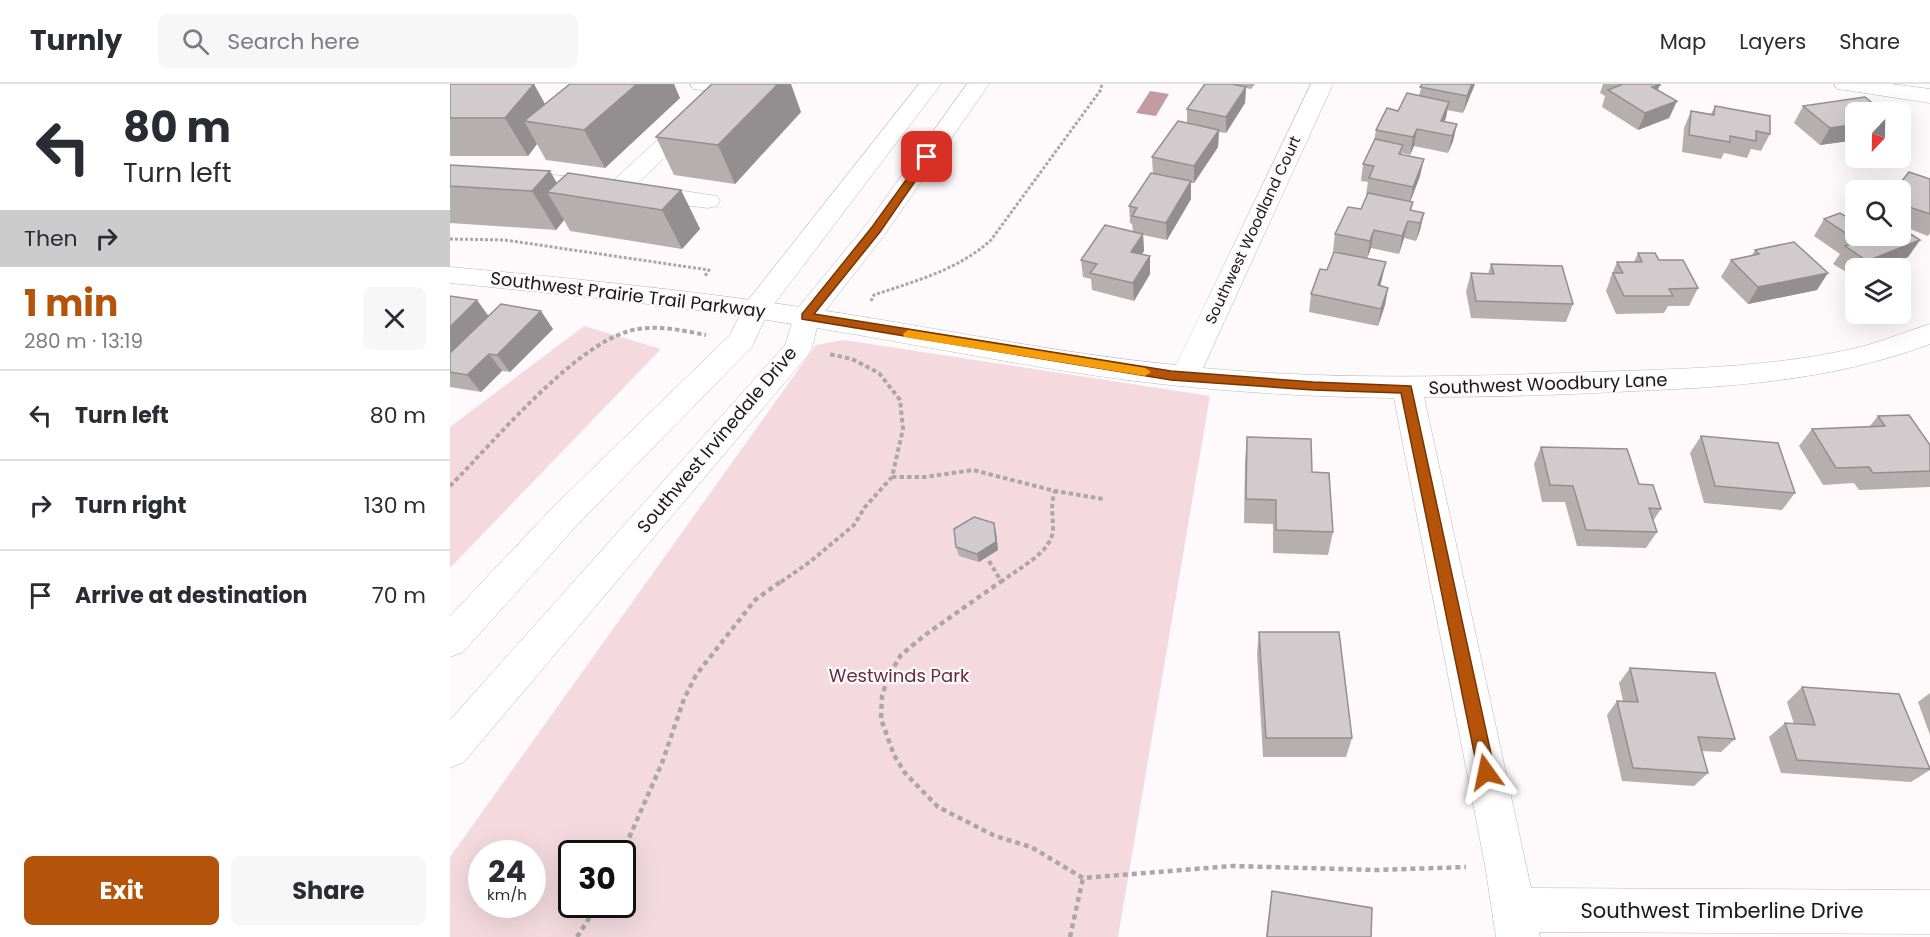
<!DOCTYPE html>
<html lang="en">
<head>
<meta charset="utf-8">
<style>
  :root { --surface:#fff; --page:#f7f7f7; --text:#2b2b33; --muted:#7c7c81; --line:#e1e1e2; --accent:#b45309 }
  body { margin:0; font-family:Poppins,sans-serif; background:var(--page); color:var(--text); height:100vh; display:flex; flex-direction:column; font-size:22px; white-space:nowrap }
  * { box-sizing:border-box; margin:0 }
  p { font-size:20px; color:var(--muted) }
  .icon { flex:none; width:33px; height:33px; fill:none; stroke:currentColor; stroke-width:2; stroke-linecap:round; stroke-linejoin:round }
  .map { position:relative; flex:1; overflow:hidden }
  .side { display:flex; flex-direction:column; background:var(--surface); width:450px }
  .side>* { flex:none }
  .guide { background:#fff; color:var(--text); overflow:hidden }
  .needle { width:39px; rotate:202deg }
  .fabs { position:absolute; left:1395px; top:18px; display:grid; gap:12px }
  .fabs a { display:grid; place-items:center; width:66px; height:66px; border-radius:9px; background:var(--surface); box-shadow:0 6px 24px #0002; font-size:30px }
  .speed { position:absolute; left:18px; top:756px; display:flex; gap:12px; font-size:30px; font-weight:700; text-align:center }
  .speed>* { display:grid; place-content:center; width:78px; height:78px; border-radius:50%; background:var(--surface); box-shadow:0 6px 24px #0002; line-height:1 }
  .speed small { font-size:15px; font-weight:400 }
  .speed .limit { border:3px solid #111; border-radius:9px; background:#fff; color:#111 }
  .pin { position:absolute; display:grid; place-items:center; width:51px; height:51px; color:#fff; margin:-26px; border-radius:12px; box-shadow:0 3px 9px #0006 }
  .me { position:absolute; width:66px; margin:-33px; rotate:348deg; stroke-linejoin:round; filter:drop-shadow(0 0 4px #0008) }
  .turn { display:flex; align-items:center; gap:21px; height:126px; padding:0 24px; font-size:27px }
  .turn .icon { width:78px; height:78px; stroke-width:2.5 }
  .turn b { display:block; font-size:42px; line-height:51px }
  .then { display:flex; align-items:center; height:57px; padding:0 24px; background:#0003; gap:12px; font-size:22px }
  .round { display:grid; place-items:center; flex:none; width:63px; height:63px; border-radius:9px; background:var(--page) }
  .summary { display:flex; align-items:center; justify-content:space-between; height:102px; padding:0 24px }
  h1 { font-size:36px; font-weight:700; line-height:45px; color:var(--accent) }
  .action { display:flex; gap:12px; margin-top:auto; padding:12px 24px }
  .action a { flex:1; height:69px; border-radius:9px; background:var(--accent); color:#fff; font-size:24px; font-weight:700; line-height:69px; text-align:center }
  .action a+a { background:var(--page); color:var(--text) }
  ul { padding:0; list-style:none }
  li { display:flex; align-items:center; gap:18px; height:90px; padding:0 24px; border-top:2px solid var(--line) }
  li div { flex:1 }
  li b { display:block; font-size:22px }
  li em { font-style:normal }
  header { display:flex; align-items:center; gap:36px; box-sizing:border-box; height:84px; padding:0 30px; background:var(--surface); border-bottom:2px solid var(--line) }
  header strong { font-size:28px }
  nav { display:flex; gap:33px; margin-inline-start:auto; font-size:21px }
  .search { width:420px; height:54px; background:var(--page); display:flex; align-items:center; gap:15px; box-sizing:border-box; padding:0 21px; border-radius:9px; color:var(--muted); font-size:22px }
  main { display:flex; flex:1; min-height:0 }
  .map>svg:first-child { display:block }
  .green { fill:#f4dadf; fill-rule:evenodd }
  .water { fill:#c29ba3 }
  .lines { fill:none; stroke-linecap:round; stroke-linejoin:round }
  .minor-casing { stroke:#bcb5b6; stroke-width:1 }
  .major-casing { stroke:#bcb5b6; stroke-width:1 }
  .path-far2 { stroke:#aba7a8; stroke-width:3; stroke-dasharray:3 2; stroke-linecap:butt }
  .path-far1 { stroke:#aba7a8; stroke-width:4; stroke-dasharray:4.5 3; stroke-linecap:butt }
  .path { stroke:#aba7a8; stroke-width:4.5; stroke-dasharray:5 4; stroke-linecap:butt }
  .minor { fill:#fff; fill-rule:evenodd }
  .major { fill:#fff; fill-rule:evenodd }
  .wall { fill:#b5afb0 }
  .shaded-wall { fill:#938e90 }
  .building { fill:#d2cbcd; stroke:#938e90; stroke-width:1.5 }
  .route { fill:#b45309; stroke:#753606; stroke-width:1.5 }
  .slow { fill:#f59e0b }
  .labels { text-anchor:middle; stroke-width:4.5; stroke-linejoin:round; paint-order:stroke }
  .far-street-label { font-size:15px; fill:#1a1818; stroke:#fef9fa }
  .street-label { font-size:18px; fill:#1a1818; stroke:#fef9fa }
  .park-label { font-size:18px; fill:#622d3c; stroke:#fef9fa }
  .near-street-label { font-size:21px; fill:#1a1818; stroke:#fef9fa }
</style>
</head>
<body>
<header>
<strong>Turnly</strong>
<div class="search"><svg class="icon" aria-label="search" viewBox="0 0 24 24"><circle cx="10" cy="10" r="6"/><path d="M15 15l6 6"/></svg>Search here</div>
<nav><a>Map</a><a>Layers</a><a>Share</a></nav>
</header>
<main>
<section class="side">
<div class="guide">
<div class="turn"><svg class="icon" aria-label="left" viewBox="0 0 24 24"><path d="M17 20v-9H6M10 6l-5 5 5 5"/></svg><div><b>80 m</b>Turn left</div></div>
<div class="then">Then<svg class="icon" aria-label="right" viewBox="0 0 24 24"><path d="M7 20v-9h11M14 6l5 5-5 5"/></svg></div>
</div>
<div class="summary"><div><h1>1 min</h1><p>280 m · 13:19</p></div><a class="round"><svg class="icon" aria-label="close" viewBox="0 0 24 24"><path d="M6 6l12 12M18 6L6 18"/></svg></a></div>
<ul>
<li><svg class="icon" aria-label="left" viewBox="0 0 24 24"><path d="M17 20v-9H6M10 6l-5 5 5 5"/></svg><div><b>Turn left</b></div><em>80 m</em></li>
<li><svg class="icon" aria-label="right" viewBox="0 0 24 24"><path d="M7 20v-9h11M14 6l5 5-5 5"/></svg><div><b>Turn right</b></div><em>130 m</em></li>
<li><svg class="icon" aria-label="arrive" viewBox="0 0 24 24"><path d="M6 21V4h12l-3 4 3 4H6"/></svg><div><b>Arrive at destination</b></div><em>70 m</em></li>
</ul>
<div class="action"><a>Exit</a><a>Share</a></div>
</section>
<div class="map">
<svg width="1480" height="853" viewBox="0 0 1480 853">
  <rect width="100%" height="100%" fill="#fef9fa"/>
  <g class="green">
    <polygon points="134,242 211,265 0,484 0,343"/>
    <path d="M394 256 760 312 668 853H0V773L366 261ZM32 770H82V820H32ZM122 770H172V820H122Z"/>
  </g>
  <polygon class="water" points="700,7 719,10 706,32 686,29"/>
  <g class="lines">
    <g class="minor-casing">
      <g id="minor">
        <polygon points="240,0 286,0 288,3 187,100 267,112 270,117 267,122 258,124 97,104 0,100 0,86 65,87 163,97 260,7 243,5"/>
        <path d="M861 0H883L753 284C882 296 1011 293 1140 288 1227 285 1316 284 1402 265 1429 259 1454 248 1480 240V260C1384 296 1285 303 1184 307 1114 311 1044 313 974 313L1081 804 1480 806V850L1089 848 1090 853H1046L1035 781 944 314C854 313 765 307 677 296 571 282 466 260 361 243 241 223 121 211 0 199V183C119 194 239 206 357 224 480 242 602 269 726 281Z"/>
        <polygon points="1384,0 1441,0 1480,5 1480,19 1395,6 1387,5"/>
      </g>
    </g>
    <g class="major-casing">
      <g id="major">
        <polygon points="469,0 491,0 318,228 302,263 128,440 13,568 0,573 0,532 104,422 280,251 295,220"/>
        <polygon points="517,0 539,0 435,150 369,235 362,264 358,271 14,678 0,684 0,636 335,261 346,226 417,140"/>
      </g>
    </g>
    <g class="path-far2">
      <polyline points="0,155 55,156 259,186 255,192"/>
      <path d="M421 217 424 211C465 197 508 186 541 156L650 7 652 0"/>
    </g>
    <g class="path-far1">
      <polyline points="442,393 475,393 523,386 605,407 653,415"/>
      <path d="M0 402C44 358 121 264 179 247 204 240 231 246 256 251"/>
      <polyline points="539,477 551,497"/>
      <polyline points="331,498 361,477 404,441 415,423 442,393 453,345 450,316 429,289 402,275 379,270"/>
      <path d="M551 498C567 485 603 468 603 445 603 429 600 423 605 407"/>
    </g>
    <g class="path">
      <polyline points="553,496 475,551 451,571 439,591 432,612 431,635 444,671 455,689 488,723 545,752 581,763 633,794 782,782 926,786 1016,783"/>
      <polyline points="172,770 212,679 234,615 246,591 305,516 333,496"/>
      <polyline points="127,853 148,820"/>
      <polyline points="620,853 633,794"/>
    </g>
    <use href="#minor" class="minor"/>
    <use href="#major" class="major"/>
  </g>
  <g class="wall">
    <polygon points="0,0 95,21 230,14 155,84 96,76 87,60 78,72 0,72"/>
    <polygon points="755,0 805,0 801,5 796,4 795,19 776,49 769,48 768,63 744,99 741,99 741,115 717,156 693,151 694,167 691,170 700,190 684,217 642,206 641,195 633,193 631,176 683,147 682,140 680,139 679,122 703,90 702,73 737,39 737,25"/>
    <polygon points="972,0 1025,0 1013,29 997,26 994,38 1007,40 1003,57 998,69 964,62 960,71 952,69 951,71 970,92 960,118 961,126 974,129 970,146 966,157 954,154 949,170 921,164 917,174 932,195 930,202 938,204 935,221 928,242 859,228 861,210 889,168 883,167 885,150 911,125 917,112 916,111 918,98 911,97 913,80 924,58 926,46 948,27 969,12"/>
    <polygon points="1153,0 1209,0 1207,6 1227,17 1219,34 1188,46 1152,23 1155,12 1150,9"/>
    <polygon points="1265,22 1320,50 1311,67 1301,65 1297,74 1274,69 1271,75 1232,68 1234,44 1241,27 1261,30"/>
    <polygon points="1353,22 1406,28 1406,56 1370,61 1344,39"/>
    <polygon points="351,28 285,100 224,91 206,53"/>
    <polygon points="0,81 107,99 231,106 250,145 232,165 120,147 114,136 106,146 0,139"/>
    <polygon points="1480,95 1480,149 1478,152 1450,141 1450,106"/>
    <polygon points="1395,132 1470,156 1458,173 1430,184 1406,184 1406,194 1383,180 1390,170 1364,152 1374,135"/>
    <polygon points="1305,166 1367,206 1298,220 1271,193 1281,176 1302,171"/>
    <polygon points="1188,169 1209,176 1248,204 1239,222 1218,222 1214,229 1166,230 1156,207 1160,196 1160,195 1167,178 1184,178"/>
    <polygon points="1041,180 1123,220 1116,238 1021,234 1016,207 1021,189 1038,190"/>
    <polygon points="0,212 39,232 103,245 60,288 52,287 31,308 0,303"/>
    <polygon points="1428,332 1480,361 1480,403 1409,406 1404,399 1373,401 1349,362 1362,345 1419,343"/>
    <polygon points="1251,352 1345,409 1332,426 1254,419 1240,369"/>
    <polygon points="797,353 862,388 883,448 878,471 823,469 823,440 794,439 795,377"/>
    <polygon points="1091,363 1189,400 1211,425 1203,437 1207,448 1196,464 1127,462 1115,418 1092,418 1084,380"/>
    <polygon points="544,439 546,448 548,466 529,478 509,472 506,463"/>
    <polygon points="809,548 902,654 896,673 813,673 807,570"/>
    <polygon points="1180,584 1285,655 1271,668 1252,667 1258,689 1244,702 1172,697 1157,631 1167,617 1173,617 1169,599"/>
    <polygon points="1352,603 1480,683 1480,686 1461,698 1331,689 1319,653 1335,639 1344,640 1337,618"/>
    <polygon points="1480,609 1480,651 1468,618"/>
    <polygon points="822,807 921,853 816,853 820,818"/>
  </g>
  <g class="shaded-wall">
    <polygon points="84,0 105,38 74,37 87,60 78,72 55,34"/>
    <polygon points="187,0 224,0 230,14 155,84 134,46"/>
    <polygon points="328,0 341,0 351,28 285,100 268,61"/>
    <polygon points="1022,0 1025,0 1013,29 1017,12"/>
    <polygon points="1210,1 1203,17 1202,3"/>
    <polygon points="796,3 795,19 776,49 776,33"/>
    <polygon points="1227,17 1219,34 1188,46 1195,29"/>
    <polygon points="999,18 996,34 989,49 991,37"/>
    <polygon points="1007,40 1003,57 998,69 1002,52"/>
    <polygon points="1406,40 1406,56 1370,61 1380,44"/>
    <polygon points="967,45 964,62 960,71 963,53"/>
    <polygon points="769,46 768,63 744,99 744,82"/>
    <polygon points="974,75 970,92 959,121 963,103"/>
    <polygon points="100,87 114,111 97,108 114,136 106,146 82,107"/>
    <polygon points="741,97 741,115 717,156 716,139"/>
    <polygon points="231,106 250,145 232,165 212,126"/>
    <polygon points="963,118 954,154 949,170 952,152"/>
    <polygon points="974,129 970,146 966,157 970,139"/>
    <polygon points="924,146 921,164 917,175 920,157"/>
    <polygon points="693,150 694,167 682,185 681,168"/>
    <polygon points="1470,156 1458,173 1430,184 1412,184 1417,177"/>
    <polygon points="700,172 700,190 684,217 683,199"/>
    <polygon points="936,178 932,195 925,219 928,201"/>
    <polygon points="1378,189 1367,206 1298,220 1308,203"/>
    <polygon points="938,204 935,221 928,242 931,225"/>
    <polygon points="27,216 40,234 0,275 0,243"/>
    <polygon points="91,227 103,245 60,288 47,271"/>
    <polygon points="39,270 52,287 31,308 17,291"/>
    <polygon points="544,439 546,448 548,466 529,478 527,470"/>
  </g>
  <g class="building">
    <polygon points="0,0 84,0 55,34 0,34"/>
    <polygon points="120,0 187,0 134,46 74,37"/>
    <polygon points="262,0 328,0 268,61 206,53"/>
    <polygon points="755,0 782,0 796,3 776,33 737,25"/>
    <polygon points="972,0 1022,0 1017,12 970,3"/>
    <polygon points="1170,0 1209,0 1210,1 1202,3 1227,17 1195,29 1158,6 1171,1"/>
    <polygon points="957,9 999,18 991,37 1007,40 1002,52 967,45 963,53 926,46 937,24 948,27"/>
    <polygon points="1415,13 1434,28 1406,28 1406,40 1380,44 1353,22"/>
    <polygon points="1265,22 1320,32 1320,50 1306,47 1306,57 1280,52 1280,58 1239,51 1241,27 1264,31"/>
    <polygon points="728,37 769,46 744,82 702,73"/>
    <polygon points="925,55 953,61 949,70 974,75 963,103 919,94 924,82 913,80"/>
    <polygon points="0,81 100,87 82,107 0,102"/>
    <polygon points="1459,88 1480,95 1480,130 1450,120 1450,106 1445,106"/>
    <polygon points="118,89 231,106 212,126 97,108"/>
    <polygon points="701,89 741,97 716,139 682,132 687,124 679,122"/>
    <polygon points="918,109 963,118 960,126 974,129 970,139 958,137 952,152 924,146 920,157 885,150 898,123 911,125"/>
    <polygon points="1406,128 1406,152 1450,152 1450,143 1470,156 1417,177 1395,162 1408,157 1374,135 1390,129 1395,132"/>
    <polygon points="655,141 693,150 681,168 700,172 683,199 640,189 647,180 631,176"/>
    <polygon points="1344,158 1378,189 1308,203 1281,176 1309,170 1305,166"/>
    <polygon points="884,168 936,178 928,201 938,204 931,225 861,210 870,185 877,186"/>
    <polygon points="1188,169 1205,169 1209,176 1233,176 1248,204 1219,205 1223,212 1174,212 1163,189 1173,189 1167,178 1192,178"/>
    <polygon points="1041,180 1112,182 1123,220 1026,217 1021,189 1044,190"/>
    <polygon points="0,212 27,216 0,243"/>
    <polygon points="51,220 91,227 47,271 39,270 17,291 0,288 0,269"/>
    <polygon points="1459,331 1480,361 1480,387 1423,389 1419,383 1386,384 1362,345 1435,342 1428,332"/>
    <polygon points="1251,352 1328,359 1345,409 1265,402"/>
    <polygon points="797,353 861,355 862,388 879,389 883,448 826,446 826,416 796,415"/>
    <polygon points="1091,363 1177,365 1189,400 1203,401 1211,425 1199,424 1207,448 1136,446 1123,402 1100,401"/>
    <polygon points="524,433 544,439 546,458 527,470 506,463 504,445"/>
    <polygon points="809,548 889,548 902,654 816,654"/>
    <polygon points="1180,584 1265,589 1285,655 1248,653 1258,689 1183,684 1167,617 1188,618"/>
    <polygon points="1352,603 1449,610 1480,685 1347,676 1335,639 1365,641"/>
    <polygon points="822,807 922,824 921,853 817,853"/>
  </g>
  <polygon class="route" points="474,71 482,73 430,148 364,230 721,287 863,298 961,302 1045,688 1042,694 1036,696 1030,694 1028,688 951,309 863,306 721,296 352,235 352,230 422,143"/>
  <polygon class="slow" points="458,246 695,284 701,288 695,292 454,253 453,250"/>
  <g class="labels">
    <g class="far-street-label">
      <text transform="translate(803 146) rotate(-65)" y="5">Southwest Woodland Court</text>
    </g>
    <g class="street-label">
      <text transform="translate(178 211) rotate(7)" y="6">Southwest Prairie Trail Parkway</text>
      <text transform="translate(1098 300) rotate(-2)" y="6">Southwest Woodbury Lane</text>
      <text transform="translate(267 356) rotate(-50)" y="6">Southwest Irvinedale Drive</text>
    </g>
    <g class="park-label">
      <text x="449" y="598">Westwinds Park</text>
    </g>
    <g class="near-street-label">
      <text x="1272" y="834">Southwest Timberline Drive</text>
    </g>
  </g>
</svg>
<div class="fabs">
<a><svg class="needle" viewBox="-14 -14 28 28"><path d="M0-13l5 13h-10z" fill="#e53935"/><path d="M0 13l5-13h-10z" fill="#7c7c81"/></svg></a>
<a><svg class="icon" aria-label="search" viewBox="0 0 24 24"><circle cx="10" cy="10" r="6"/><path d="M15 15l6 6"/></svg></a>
<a><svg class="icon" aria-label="layers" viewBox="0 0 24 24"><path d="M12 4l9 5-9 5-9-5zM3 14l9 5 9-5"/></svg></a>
</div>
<div class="speed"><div>24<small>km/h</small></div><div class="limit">30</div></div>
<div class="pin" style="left:477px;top:73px;background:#d93025"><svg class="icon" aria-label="arrive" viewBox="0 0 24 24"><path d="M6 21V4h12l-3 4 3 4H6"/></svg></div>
<svg class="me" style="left:1036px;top:688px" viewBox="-20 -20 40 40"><path d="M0-17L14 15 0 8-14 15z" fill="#b45309" stroke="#fff" stroke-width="4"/></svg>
</div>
</main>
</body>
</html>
